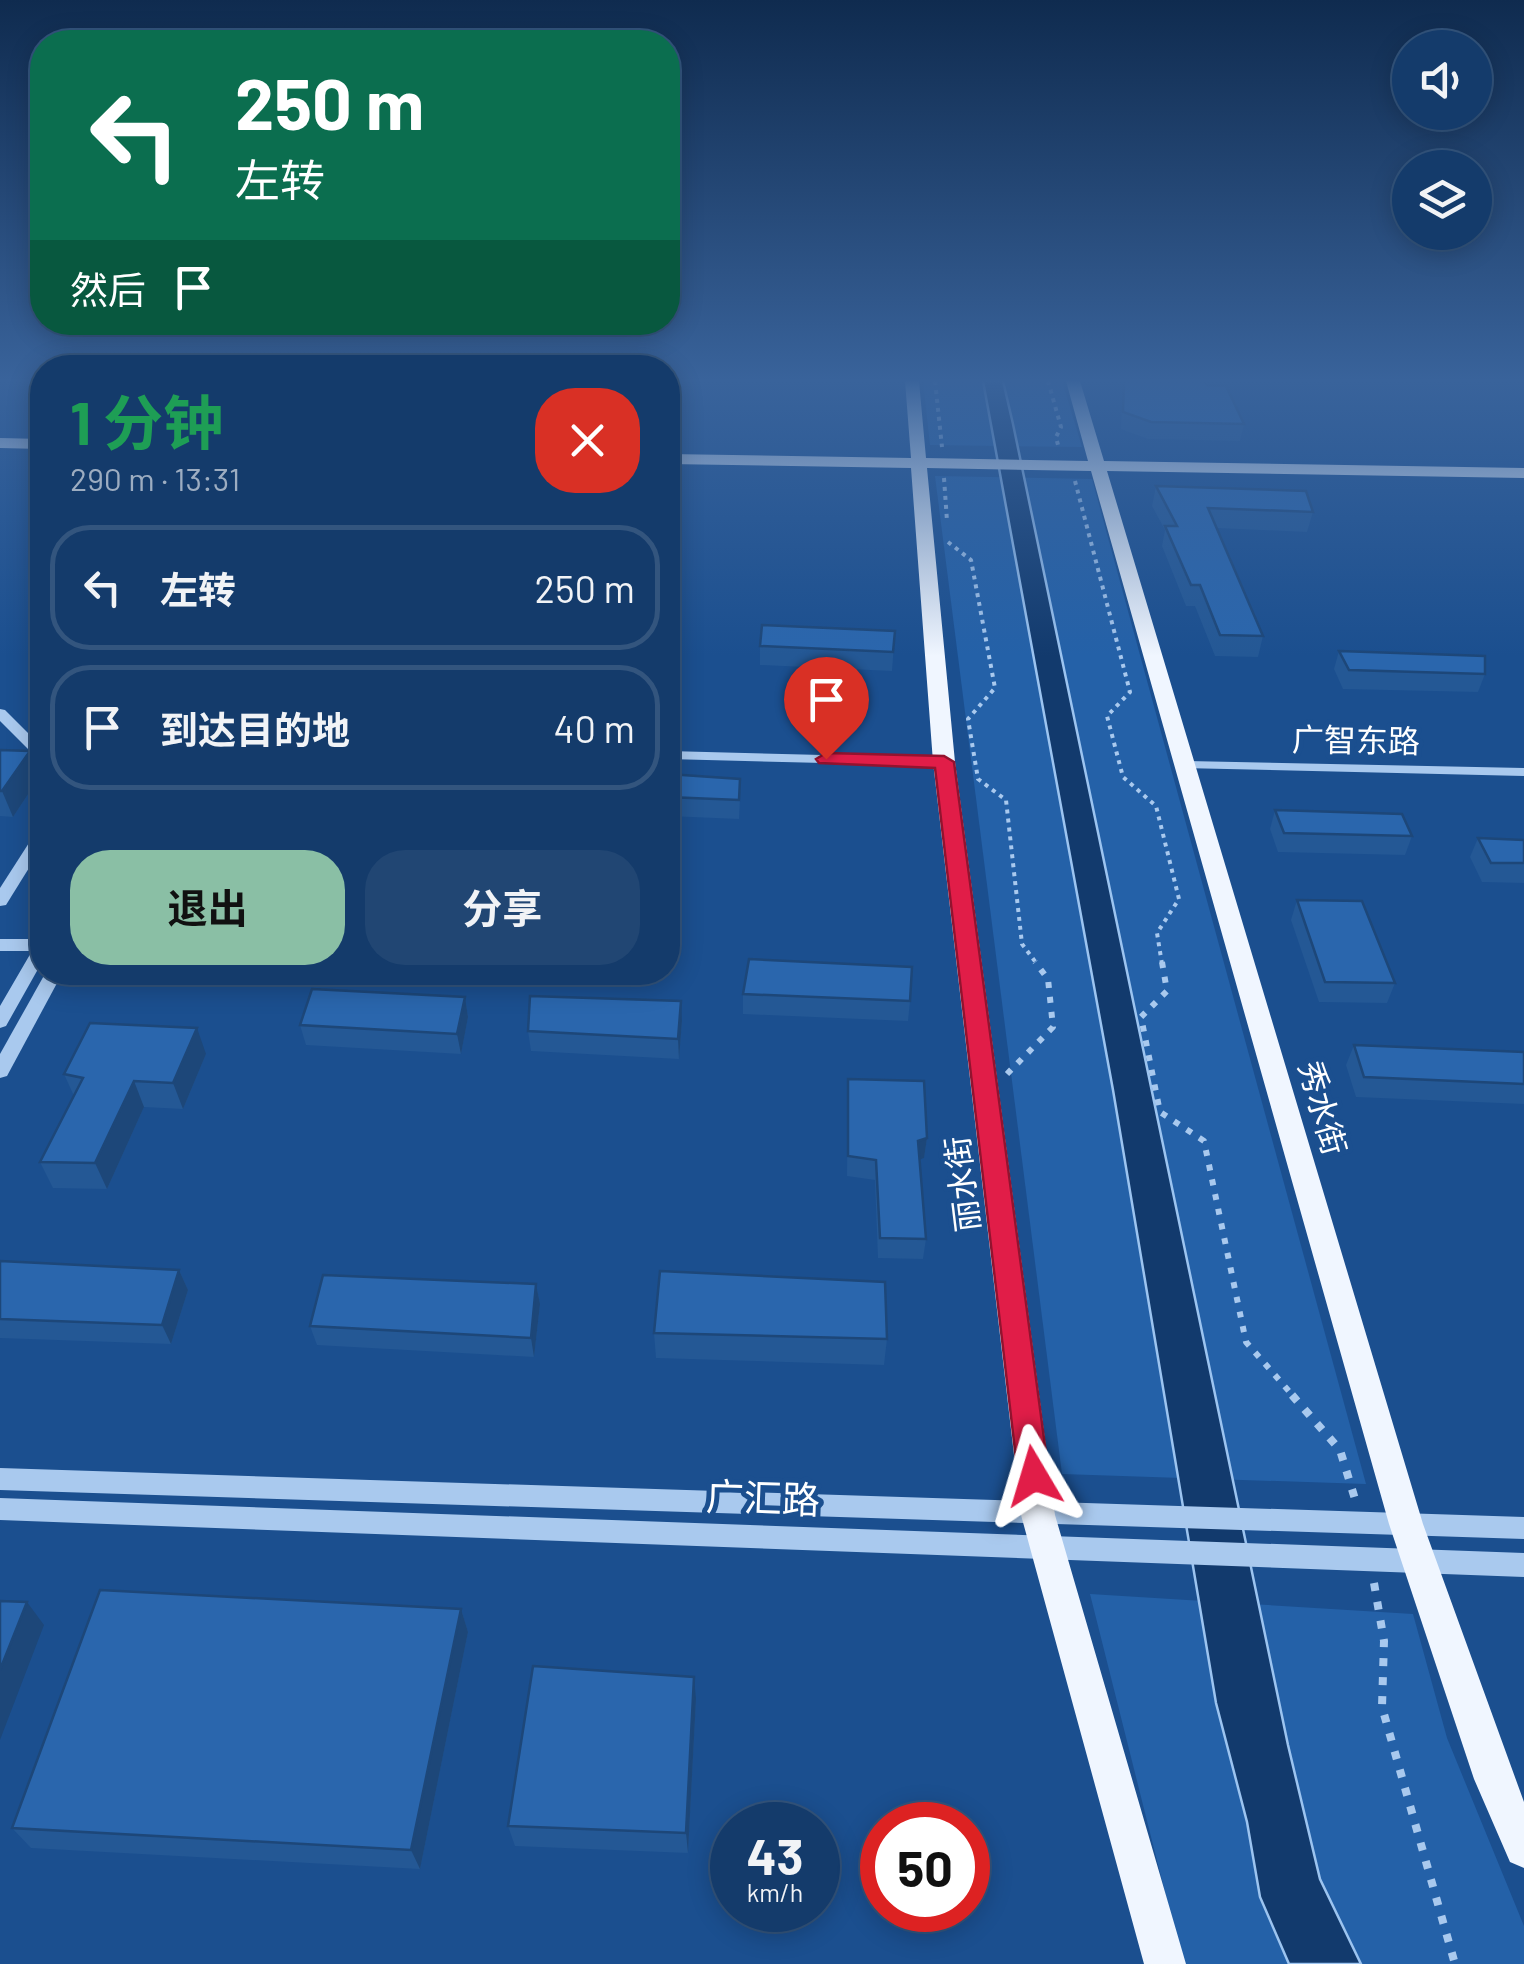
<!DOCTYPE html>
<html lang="zh">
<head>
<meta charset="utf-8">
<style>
  :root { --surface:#143b6b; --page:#214673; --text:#f1f3f6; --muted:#9dadc1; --line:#33557e; --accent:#8abfa5 }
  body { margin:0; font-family:Barlow,"Noto Sans SC",sans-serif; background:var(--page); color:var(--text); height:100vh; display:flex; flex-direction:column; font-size:38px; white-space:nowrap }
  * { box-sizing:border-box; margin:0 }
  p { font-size:32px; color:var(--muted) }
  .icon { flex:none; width:55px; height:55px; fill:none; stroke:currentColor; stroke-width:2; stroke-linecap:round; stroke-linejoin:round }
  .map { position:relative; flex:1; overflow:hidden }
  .drawer { position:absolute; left:30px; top:355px; width:650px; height:630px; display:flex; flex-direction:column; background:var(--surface); border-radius:40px; box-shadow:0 5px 25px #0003,0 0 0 2px var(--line) }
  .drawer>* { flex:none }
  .guide { position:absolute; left:30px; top:30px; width:650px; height:305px; border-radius:40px; box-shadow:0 5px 25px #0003,0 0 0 2px var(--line); background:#0b6e4f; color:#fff; overflow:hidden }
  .controls { position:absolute; left:1392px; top:30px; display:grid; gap:20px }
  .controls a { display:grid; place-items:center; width:100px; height:100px; border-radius:50%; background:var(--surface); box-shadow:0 5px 25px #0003,0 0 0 2px var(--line); font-size:50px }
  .speed { position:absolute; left:710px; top:1802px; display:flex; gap:20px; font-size:50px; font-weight:700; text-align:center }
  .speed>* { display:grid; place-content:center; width:130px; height:130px; border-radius:50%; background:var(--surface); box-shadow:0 5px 25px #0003,0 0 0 2px var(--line); line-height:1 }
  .speed small { font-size:25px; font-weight:400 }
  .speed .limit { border:15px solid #d22; background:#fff; color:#111 }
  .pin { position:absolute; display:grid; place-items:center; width:85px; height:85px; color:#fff; margin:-102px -42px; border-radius:50% 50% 50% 0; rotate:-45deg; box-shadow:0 0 10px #0007 }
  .pin .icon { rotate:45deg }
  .me { position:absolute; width:110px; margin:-55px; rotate:353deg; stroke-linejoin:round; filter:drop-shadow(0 0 8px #0008) }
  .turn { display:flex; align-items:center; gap:35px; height:210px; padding:0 40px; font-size:45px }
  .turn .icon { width:130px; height:130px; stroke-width:2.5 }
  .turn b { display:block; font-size:70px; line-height:85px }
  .then { display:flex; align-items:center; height:95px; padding:0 40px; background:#0003; gap:20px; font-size:38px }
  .round { display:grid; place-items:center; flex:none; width:105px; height:105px; border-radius:40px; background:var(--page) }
  .head { display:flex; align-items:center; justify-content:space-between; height:170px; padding:0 40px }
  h1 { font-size:60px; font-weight:700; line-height:75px; color:#1e9e55 }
  .button { display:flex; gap:20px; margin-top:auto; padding:20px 40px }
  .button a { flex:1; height:115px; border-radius:40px; background:var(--accent); color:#111; font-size:40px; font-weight:700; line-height:115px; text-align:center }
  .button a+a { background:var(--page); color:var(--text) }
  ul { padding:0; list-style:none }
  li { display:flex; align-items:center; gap:30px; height:125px; margin:0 20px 15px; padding:0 20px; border:5px solid var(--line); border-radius:40px }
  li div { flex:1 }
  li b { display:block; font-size:38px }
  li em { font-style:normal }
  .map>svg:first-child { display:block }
  .green { fill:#2461a8 }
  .water { fill:#123a6d; stroke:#9cc4f0; stroke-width:2.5 }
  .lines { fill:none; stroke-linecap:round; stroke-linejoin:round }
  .path-far2 { stroke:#a9c9ee; stroke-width:4; stroke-dasharray:4 5; stroke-linecap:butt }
  .path-far1 { stroke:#a9c9ee; stroke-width:6; stroke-dasharray:6 9; stroke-linecap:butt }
  .path { stroke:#a9c9ee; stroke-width:8; stroke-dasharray:8 11; stroke-linecap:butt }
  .minor { fill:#a9c9ee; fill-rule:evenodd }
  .major { fill:#f0f6ff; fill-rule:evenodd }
  .wall { fill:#245895 }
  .shaded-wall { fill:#1d4779 }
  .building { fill:#2a66ad; stroke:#1d4779; stroke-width:2.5 }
  .route { fill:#e11d48; stroke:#92132f; stroke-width:2.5 }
  .labels { text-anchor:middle; stroke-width:10; stroke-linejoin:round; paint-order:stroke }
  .street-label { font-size:32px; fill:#fff; stroke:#1b4f8f }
  .near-street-label { font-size:38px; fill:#fff; stroke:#1b4f8f }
</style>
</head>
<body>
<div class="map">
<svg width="1524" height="1964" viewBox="0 0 1524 1964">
  <rect width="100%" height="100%" fill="#1b4f8f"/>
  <g class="green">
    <polygon points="923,381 1062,381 1082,447 930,445"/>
    <polygon points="935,476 1092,479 1366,1484 1062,1474"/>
    <polygon points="1090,1594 1413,1614 1447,1738 1524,1926 1524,1964 1183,1964"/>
  </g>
  <polygon class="water" points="983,381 1003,381 1013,424 1288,1745 1320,1879 1361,1964 1289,1964 1260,1897 1247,1822 1216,1703 1113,1090"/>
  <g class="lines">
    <g class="path-far2">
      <polyline points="935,381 942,447"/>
      <polyline points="1048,381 1061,427 1056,437 1059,449"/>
      <polyline points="944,478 947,521"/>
      <polyline points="1075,481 1130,692 1107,716 1123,777 1156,806 1179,899 1157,933 1162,964"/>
      <polyline points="948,542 971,560 995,688 968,719 978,779 1006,800 1022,944 1037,964"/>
    </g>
    <g class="path-far1">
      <polyline points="1162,962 1167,991 1141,1017 1160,1112 1204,1141 1246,1342 1294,1397"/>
      <polyline points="1007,1074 1053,1027 1048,979 1035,962"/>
    </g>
    <g class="path">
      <polyline points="1292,1395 1340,1450 1355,1499"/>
      <polyline points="1374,1583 1384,1641 1382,1707 1455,1964"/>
    </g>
    <g class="minor">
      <polygon points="0,709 5,710 42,747 42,759 37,758 0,721"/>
      <polygon points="668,751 944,758 951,762 944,766 668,759"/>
      <polygon points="1187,761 1524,768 1524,776 1182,768 1180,765"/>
      <polygon points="42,830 42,847 6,905 0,906 0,888 36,832"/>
      <polygon points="0,939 42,939 42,962 6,1026 0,1028 0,1006 32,951 0,951"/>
      <polygon points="46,972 63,972 7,1076 0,1078 0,1054"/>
      <polygon points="0,1468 1524,1517 1524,1539 0,1490"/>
      <polygon points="0,1498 1524,1553 1524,1577 0,1520"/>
    </g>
    <g class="major">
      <polygon points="905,381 919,381 926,458 1088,461 1066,381 1080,381 1104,461 1524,468 1524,478 1107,471 1423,1524 1524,1802 1524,1868 1510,1862 1474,1779 1389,1524 1091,471 927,468 955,762 1055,1515 1186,1964 1144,1964 1021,1515 933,762 911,468 668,464 668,454 911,458"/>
      <polygon points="0,438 42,439 42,449 0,448"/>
    </g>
  </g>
  <g class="wall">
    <polygon points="1123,381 1204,381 1244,424 1240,441 1148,439 1121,429"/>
    <polygon points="1156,486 1313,512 1307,532 1217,528 1263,636 1258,657 1215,656 1195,606 1186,606 1162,546 1165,530 1152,506"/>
    <polygon points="895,631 892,671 760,665 760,646"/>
    <polygon points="1339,651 1485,674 1478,692 1343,689 1334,669"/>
    <polygon points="0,750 30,751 40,776 13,817 0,816"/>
    <polygon points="668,774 740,798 739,819 668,816"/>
    <polygon points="1275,810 1412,836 1405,855 1278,852 1270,829"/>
    <polygon points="1478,838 1524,840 1524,883 1482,882 1470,857"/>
    <polygon points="1297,900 1395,983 1387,1003 1319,1002 1291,920"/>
    <polygon points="136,972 312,972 306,987 138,977"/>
    <polygon points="743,994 910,1001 908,1021 743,1014"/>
    <polygon points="465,997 468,1017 461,1054 306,1045 300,1025"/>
    <polygon points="682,1021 679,1059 531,1051 528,1031"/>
    <polygon points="1354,1045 1524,1052 1524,1104 1356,1097 1346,1065"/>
    <polygon points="206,1054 183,1109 144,1107 107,1189 53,1188 40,1162 74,1096 64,1074"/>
    <polygon points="848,1079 927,1138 924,1158 920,1159 926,1239 923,1259 878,1258 875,1180 847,1176"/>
    <polygon points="0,1261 179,1270 188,1290 171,1344 0,1338"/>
    <polygon points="536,1284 540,1304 534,1357 317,1345 310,1326"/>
    <polygon points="654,1333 887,1339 884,1365 656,1358"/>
    <polygon points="461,1609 468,1632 420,1869 31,1848 12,1828"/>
    <polygon points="696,1699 688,1853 515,1846 508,1826"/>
  </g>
  <g class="shaded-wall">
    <polygon points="30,751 40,776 13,817 2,791"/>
    <polygon points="302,972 312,972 306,987"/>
    <polygon points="465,997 468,1017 461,1054 457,1034"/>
    <polygon points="681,1001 682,1021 679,1059 678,1039"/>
    <polygon points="197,1028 206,1054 183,1109 173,1083"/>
    <polygon points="134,1081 144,1107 107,1189 95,1163"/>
    <polygon points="927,1138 924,1158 916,1161 918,1141"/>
    <polygon points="179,1270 188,1290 171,1344 162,1325"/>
    <polygon points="536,1284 540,1304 534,1357 531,1338"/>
    <polygon points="27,1602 44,1625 0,1740 0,1670"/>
    <polygon points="461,1609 468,1632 420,1869 411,1850"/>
    <polygon points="694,1677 696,1699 688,1853 686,1833"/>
  </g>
  <g class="building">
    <polygon points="1124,381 1204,381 1207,385 1226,386 1244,424 1151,422 1123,412"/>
    <polygon points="1156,486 1306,491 1313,512 1208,508 1263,636 1220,635 1200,585 1191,585 1165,526 1177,526"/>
    <polygon points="762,625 895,631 893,652 760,646"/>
    <polygon points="1339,651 1485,656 1485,674 1349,670"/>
    <polygon points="0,750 30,751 2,791 0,791"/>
    <polygon points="668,774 740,779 739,800 668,797"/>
    <polygon points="1275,810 1402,814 1412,836 1284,833"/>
    <polygon points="1478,838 1524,840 1524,863 1491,863"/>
    <polygon points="1297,900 1362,901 1395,983 1325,982"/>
    <polygon points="749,959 912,967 910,1001 743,994"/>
    <polygon points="312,989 465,997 457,1034 300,1025"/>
    <polygon points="530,996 681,1001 678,1039 528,1031"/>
    <polygon points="90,1023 197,1028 173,1083 134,1081 95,1163 40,1162 83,1078 64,1074"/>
    <polygon points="1354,1045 1524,1052 1524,1084 1364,1077"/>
    <polygon points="848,1079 924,1081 927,1138 918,1141 926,1239 880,1238 876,1160 848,1156"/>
    <polygon points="0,1261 179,1270 162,1325 0,1319"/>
    <polygon points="660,1271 885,1282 887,1339 654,1333"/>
    <polygon points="323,1275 536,1284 531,1338 310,1326"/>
    <polygon points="100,1590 461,1609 411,1850 12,1828"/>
    <polygon points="0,1601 27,1602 0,1670"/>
    <polygon points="533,1666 694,1677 686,1833 508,1826"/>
  </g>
  <linearGradient id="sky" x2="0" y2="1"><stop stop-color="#0f2b4f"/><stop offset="0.58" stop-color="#39639b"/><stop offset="1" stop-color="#39639b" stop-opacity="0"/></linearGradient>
  <rect width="1524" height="656" fill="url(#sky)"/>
  <polygon class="route" points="826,753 944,756 954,762 1049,1476 1044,1486 1034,1490 1023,1486 1018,1476 935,768 819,763 816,759"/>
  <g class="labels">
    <g class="street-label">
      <text transform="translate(1356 741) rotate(1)" y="11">广智东路</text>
      <text transform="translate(1322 1108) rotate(74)" y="11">秀水街</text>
      <text transform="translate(963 1184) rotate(-97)" y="11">丽水街</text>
    </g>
    <g class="near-street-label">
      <text transform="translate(763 1499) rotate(2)" y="13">广汇路</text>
    </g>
  </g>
</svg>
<div class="controls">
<a><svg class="icon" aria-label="sound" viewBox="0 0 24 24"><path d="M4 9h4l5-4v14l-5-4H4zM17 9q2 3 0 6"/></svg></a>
<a><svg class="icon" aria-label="layers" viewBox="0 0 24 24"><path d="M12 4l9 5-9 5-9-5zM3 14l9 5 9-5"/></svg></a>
</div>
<div class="speed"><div>43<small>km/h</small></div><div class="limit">50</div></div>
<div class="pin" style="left:826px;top:759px;background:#d93025"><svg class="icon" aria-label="arrive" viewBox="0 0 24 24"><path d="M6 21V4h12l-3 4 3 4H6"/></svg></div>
<svg class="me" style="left:1034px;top:1476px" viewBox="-20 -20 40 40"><path d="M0-17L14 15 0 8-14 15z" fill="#e11d48" stroke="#fff" stroke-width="4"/></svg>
<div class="guide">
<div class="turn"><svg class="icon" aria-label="left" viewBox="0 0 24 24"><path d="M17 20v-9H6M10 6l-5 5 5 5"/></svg><div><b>250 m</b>左转</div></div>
<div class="then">然后<svg class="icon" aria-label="arrive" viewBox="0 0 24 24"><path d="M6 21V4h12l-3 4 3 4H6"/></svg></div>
</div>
<section class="drawer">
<div class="head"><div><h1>1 分钟</h1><p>290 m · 13:31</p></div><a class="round" style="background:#d93025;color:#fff"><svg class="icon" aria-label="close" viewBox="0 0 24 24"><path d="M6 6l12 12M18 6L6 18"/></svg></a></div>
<ul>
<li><svg class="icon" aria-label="left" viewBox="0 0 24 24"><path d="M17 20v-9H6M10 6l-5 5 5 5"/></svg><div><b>左转</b></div><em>250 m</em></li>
<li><svg class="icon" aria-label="arrive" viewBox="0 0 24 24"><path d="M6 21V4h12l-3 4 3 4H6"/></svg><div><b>到达目的地</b></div><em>40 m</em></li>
</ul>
<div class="button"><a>退出</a><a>分享</a></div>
</section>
</div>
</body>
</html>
